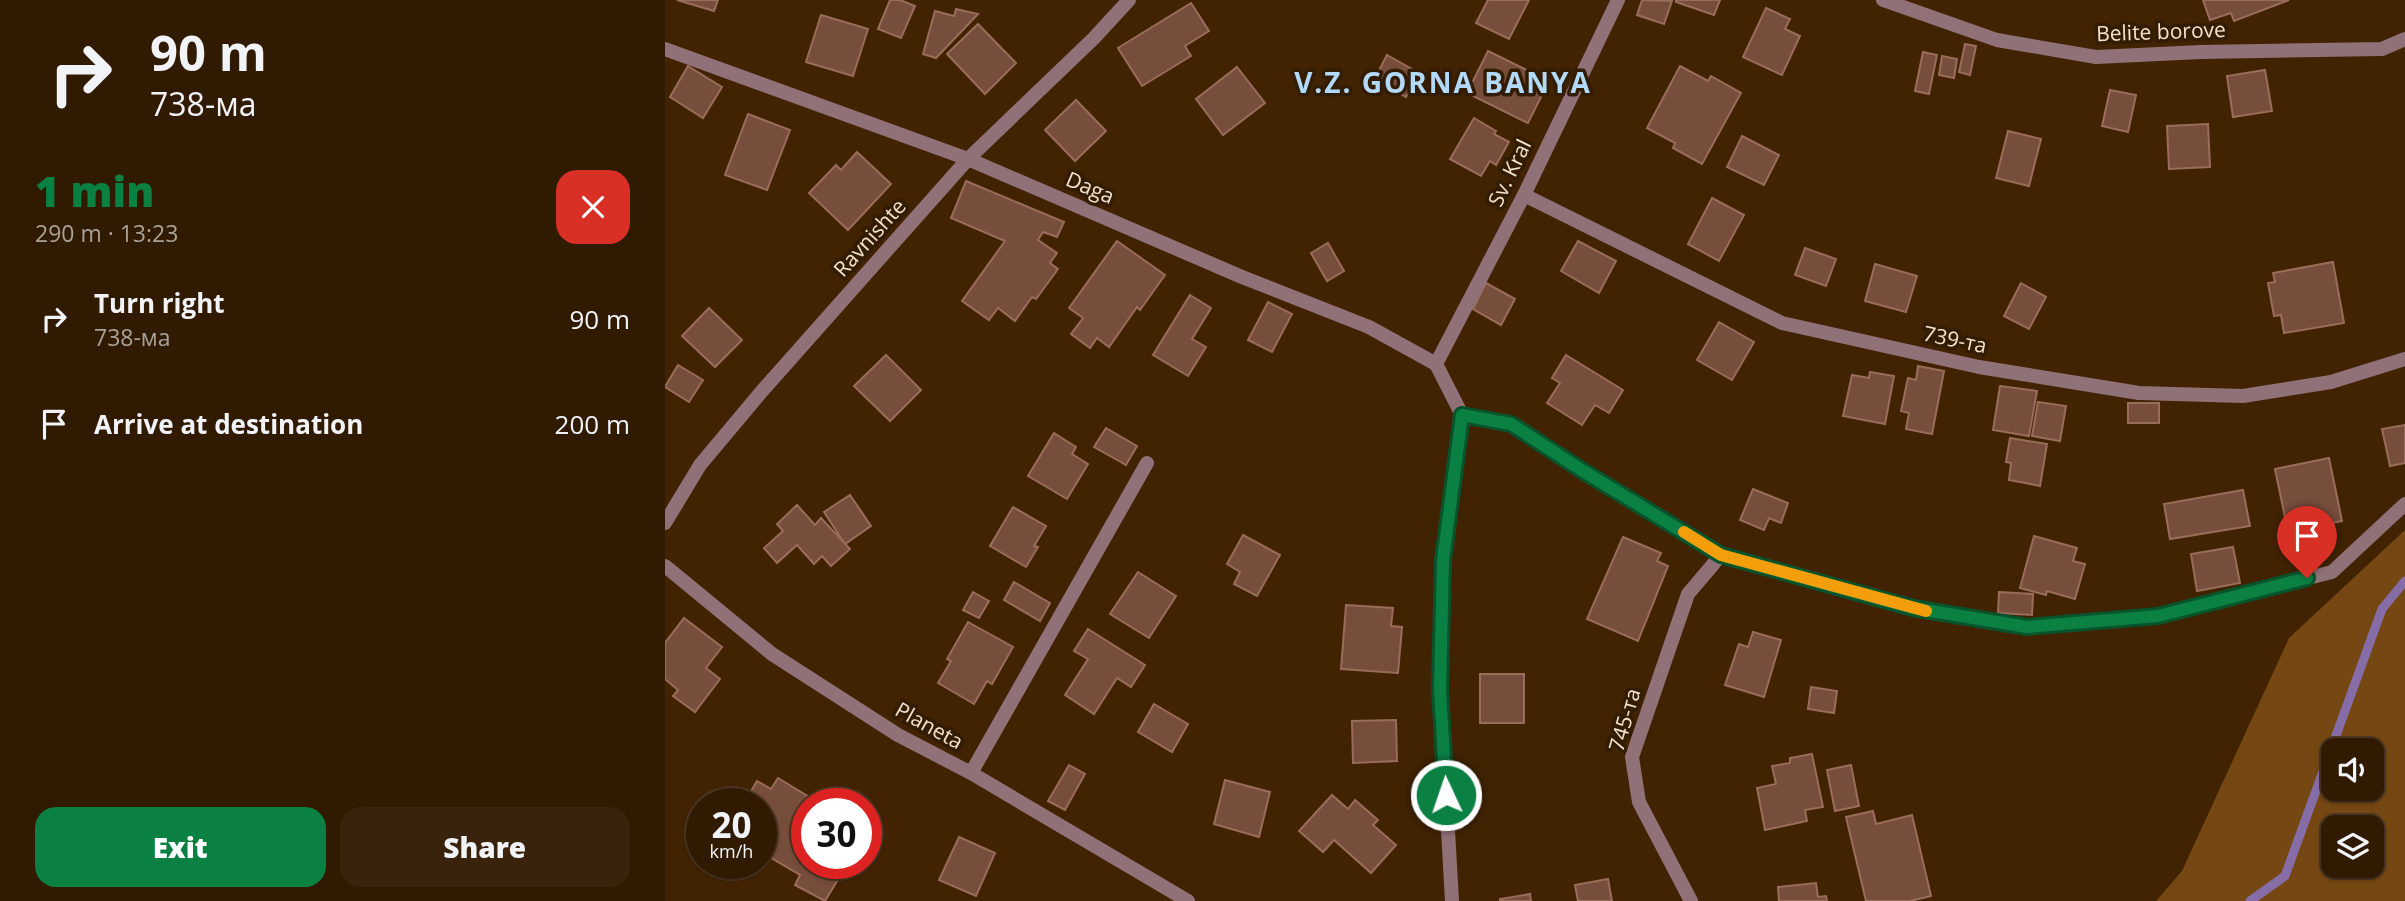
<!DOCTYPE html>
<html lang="en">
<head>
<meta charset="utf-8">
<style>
  :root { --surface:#311a02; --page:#39230c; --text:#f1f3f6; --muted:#a8a199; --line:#4c3824; --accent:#0b8043 }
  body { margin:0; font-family:"Open Sans",sans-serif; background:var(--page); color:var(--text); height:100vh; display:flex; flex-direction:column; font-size:26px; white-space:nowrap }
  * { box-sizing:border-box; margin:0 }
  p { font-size:23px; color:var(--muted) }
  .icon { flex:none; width:38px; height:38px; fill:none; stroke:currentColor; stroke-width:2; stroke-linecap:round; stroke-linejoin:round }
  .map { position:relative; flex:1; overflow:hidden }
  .side { display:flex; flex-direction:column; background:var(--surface); width:665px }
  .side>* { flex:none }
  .guide { background:#311a02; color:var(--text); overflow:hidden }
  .tools { position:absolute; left:1656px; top:738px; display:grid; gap:14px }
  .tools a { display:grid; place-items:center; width:63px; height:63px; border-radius:14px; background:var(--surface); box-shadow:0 2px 5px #0004,0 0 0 2px var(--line); font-size:35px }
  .speed { position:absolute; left:21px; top:788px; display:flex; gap:14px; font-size:35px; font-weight:700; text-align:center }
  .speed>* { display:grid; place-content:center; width:91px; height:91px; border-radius:50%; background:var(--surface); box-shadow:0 2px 5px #0004,0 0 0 2px var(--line); line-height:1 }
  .speed small { font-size:18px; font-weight:400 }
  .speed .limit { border:10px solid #d22; background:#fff; color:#111 }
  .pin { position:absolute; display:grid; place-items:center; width:60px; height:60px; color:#fff; margin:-72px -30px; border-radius:50% 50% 50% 0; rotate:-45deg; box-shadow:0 0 7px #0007 }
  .pin .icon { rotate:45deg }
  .me { position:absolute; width:77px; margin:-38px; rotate:357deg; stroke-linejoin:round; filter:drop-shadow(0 0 5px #0008) }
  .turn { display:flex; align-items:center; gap:24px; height:147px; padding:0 35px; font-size:32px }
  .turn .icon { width:91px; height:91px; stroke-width:2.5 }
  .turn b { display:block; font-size:49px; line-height:60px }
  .round { display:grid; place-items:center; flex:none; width:74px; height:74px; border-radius:21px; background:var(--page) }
  .summary { display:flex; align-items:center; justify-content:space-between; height:119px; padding:0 35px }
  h1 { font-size:42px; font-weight:800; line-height:52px; color:var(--accent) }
  .button { display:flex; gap:14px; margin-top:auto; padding:14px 35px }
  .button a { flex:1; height:80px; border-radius:21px; background:var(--accent); color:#fff; font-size:28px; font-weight:800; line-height:80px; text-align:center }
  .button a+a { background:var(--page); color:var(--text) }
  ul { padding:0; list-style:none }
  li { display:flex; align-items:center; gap:21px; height:105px; padding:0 35px }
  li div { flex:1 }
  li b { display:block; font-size:26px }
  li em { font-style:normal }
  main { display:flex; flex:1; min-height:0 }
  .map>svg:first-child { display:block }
  .green { fill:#754713; fill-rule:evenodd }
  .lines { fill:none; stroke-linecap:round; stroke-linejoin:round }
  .stream { stroke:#876da8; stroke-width:9 }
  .building { fill:#774d3b; stroke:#996d5a; stroke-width:2 }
  .minor { stroke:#917178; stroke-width:14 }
  .route-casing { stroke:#07532c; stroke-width:18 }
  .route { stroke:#0b8043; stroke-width:12 }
  .slow { stroke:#f59e0b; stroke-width:12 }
  .labels { text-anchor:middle; stroke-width:7; stroke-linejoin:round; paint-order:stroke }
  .street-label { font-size:21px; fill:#f4e1cf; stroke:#321c04 }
  .district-label { font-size:28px; font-weight:bold; letter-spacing:2px; fill:#b3d9f9; stroke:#321c04 }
</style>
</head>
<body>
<main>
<section class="side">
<div class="guide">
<div class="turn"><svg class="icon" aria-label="right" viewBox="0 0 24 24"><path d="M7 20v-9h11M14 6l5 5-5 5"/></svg><div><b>90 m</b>738-ма</div></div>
</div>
<div class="summary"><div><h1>1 min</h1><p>290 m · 13:23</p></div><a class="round" style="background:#d93025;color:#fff"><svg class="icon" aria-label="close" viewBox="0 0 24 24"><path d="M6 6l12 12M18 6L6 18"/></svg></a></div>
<ul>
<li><svg class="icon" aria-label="right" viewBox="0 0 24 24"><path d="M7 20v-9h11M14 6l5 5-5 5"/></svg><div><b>Turn right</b><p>738-ма</p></div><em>90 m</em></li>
<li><svg class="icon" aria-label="arrive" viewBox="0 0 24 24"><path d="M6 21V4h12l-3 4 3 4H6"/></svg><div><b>Arrive at destination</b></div><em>200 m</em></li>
</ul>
<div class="button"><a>Exit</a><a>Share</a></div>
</section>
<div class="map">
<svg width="1740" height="901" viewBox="0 0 1740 901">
  <rect width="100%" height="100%" fill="#412302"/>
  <path class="green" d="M1740 530V901H1491L1517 871 1624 638ZM1668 751H1706V789H1668ZM1668 828H1706V866H1668Z"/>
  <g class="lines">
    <polyline class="stream" points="1585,901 1620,876 1717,609 1740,581"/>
  </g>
  <g class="building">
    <polygon points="12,0 53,0 49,11"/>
    <polygon points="225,0 235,0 250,6 236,38 213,29"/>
    <polygon points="823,0 864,0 844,39 811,23"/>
    <polygon points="977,0 1007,1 999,24 972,15"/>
    <polygon points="1011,0 1055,0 1049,15 1011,2"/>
    <polygon points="1538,0 1624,0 1569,21 1566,13 1545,20"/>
    <polygon points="526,3 544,31 520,46 526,56 477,86 453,48"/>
    <polygon points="1101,8 1125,19 1120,29 1135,36 1117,75 1078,57"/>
    <polygon points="291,9 313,14 271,58 258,54 270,11 289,16"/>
    <polygon points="156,15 203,29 188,76 141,62"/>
    <polygon points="313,24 351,63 320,94 282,54"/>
    <polygon points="1300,44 1311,46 1305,75 1294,72"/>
    <polygon points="823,51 884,81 863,123 802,93"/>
    <polygon points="1258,52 1272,55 1264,94 1250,91"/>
    <polygon points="722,55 754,73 741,97 709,80"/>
    <polygon points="1277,56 1292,59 1289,78 1274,75"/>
    <polygon points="23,66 57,87 38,118 5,97"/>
    <polygon points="1015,66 1043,81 1046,76 1076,93 1037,164 1008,148 1010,143 982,128"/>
    <polygon points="572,67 600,103 558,135 531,99"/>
    <polygon points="1600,70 1607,111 1568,117 1562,76"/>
    <polygon points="1445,90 1471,95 1463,132 1437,126"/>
    <polygon points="411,100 441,131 410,161 380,130"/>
    <polygon points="83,114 125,130 102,190 60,175"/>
    <polygon points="809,118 831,131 829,134 844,142 831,165 825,161 816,176 785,159"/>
    <polygon points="1543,124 1545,167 1504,169 1502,126"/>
    <polygon points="1343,131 1376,139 1364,186 1331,178"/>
    <polygon points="1077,136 1114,155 1099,185 1062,167"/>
    <polygon points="192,152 226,184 183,230 144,193 171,165 176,170"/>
    <polygon points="301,181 399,222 392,237 378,232 373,240 392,253 385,263 393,269 371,299 367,297 350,321 333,308 324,320 297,301 340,241 286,218"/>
    <polygon points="1047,198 1079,215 1054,261 1023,244"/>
    <polygon points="452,241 500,275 475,310 472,307 444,347 432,338 425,348 406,334 418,318 404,308"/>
    <polygon points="913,241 951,261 934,293 896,271"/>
    <polygon points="663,243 679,271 662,281 646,253"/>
    <polygon points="1140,248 1171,259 1161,286 1130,275"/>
    <polygon points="1668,262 1679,323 1619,333 1616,315 1609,316 1603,283 1610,282 1608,273"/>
    <polygon points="1210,264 1252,276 1241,312 1200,301"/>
    <polygon points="821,283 850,299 836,325 808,309"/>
    <polygon points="1356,283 1381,297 1364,329 1339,316"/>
    <polygon points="525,295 546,308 527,339 541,347 523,376 488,355"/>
    <polygon points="603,302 627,314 607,352 583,340"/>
    <polygon points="44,308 77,340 50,367 17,336"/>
    <polygon points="1054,322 1089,342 1067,380 1032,360"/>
    <polygon points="221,355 256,390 225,421 189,386"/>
    <polygon points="901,355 958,390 944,413 930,405 917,425 882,403 895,383 887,378"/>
    <polygon points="13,365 38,380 24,402 0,387"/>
    <polygon points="1253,366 1279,371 1267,434 1241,429 1244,413 1236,411 1243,378 1251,380"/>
    <polygon points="1205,372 1229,376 1220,424 1178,416 1187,375 1204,378"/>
    <polygon points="1335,386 1372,391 1364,436 1328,430"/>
    <polygon points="1373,402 1401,406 1395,441 1367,436"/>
    <rect x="1463" y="403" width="31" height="20"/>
    <polygon points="1740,425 1740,463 1725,466 1717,429"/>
    <polygon points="441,428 472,446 461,465 429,447"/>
    <polygon points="389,433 411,447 407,454 423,464 402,499 363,476"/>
    <polygon points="1345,438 1382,444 1375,486 1344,480 1346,463 1341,462"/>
    <polygon points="1664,458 1677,521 1623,532 1610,469"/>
    <polygon points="1088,489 1123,503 1116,523 1104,518 1099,530 1075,520"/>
    <polygon points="1578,490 1585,526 1505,539 1499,504"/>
    <polygon points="185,495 206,526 180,544 159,512"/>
    <polygon points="132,505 150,525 156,518 185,549 166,566 157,556 149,564 132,545 112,563 99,548 118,531 112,524"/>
    <polygon points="348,507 381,526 369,546 373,547 361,567 325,546"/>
    <polygon points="578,535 615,555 592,596 569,584 575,572 562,564"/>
    <polygon points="1369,536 1412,548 1408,561 1420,564 1410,599 1382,591 1381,595 1355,588"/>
    <polygon points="958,537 996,553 992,561 1003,566 973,641 922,619"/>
    <polygon points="1568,547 1575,583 1532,591 1526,554"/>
    <polygon points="473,572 511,596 484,638 445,614"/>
    <polygon points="349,582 385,603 375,621 339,600"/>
    <polygon points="308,592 324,601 314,618 298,610"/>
    <polygon points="1334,592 1368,594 1367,615 1333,613"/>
    <polygon points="681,605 728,608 726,626 737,627 733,673 676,669"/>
    <polygon points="19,618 57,647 41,668 55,679 30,712 8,696 13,690 0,679 0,643"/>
    <polygon points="303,622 348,647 327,684 322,681 309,704 273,683 286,661 282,659"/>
    <polygon points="423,629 480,665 466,687 452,678 429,714 400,695 423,659 409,651"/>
    <polygon points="1088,632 1116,640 1099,697 1060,685 1074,644 1083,647"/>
    <rect x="815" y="674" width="44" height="49"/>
    <polygon points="1146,687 1172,691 1169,713 1143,709"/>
    <polygon points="489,704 523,724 507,752 473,732"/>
    <polygon points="731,720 732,761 688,763 687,721"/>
    <polygon points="1147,754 1158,807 1140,810 1142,821 1100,830 1092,788 1111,784 1107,766 1125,763 1125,758"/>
    <polygon points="404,765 420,774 400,810 383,801"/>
    <polygon points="1186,765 1194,806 1170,811 1162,770"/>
    <polygon points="113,778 154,803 142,803 142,863 183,863 160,901 130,885 135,875 96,852 96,803 79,803 92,781 106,789"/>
    <polygon points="560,780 605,792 594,837 549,824"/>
    <polygon points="667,795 683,809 690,800 713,820 708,825 731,845 706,873 669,840 658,852 634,831"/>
    <polygon points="1208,811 1211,824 1247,815 1266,896 1245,901 1201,901 1181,817"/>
    <polygon points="294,837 330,853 311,896 274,880"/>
    <polygon points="943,879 947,901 913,901 910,885"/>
    <polygon points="1151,883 1153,897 1161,896 1162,901 1114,901 1113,887"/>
    <polygon points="865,894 866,901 835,901 835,899"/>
  </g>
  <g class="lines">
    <g class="minor">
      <polyline points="1218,0 1332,40 1431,57 1536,52 1717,49 1740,39"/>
      <polyline points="0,49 303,159 577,277 704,327 771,364 797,415"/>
      <polyline points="859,195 1117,323 1314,367 1474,393 1578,396 1666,382 1740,359"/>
      <polyline points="771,364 859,195 953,0"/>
      <polyline points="797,415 846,424 917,471 1056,555 1248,608 1362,627 1493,616 1667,572 1740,504"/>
      <polyline points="0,523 35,465 97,391 303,159 429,38 464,0"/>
      <polyline points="0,566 107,654 233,735 306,773 523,901"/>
      <polyline points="306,773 482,463"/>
      <polyline points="787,901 775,689 778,560 797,415"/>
      <polyline points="1026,901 974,802 967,757 1023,594 1056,555"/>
    </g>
  </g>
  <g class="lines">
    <g class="route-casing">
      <polyline id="route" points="781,795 775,689 778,560 797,415 846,424 918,471 1056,555 1248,608 1362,627 1493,616 1642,578"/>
    </g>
    <use href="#route" class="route"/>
    <polyline class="slow" points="1019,532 1056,555 1261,611"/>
  </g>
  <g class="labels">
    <g class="street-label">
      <text transform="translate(1496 32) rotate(-2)" y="7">Belite borove</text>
      <text transform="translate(845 173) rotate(-64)" y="7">Sv. Kral</text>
      <text transform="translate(425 188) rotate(23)" y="7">Daga</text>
      <text transform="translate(205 238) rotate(-48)" y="7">Ravnishte</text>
      <text transform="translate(1290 340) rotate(12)" y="7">739-та</text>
      <text transform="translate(960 720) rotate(-74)" y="7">745-та</text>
      <text transform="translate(264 726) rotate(29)" y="7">Planeta</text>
    </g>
    <g class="district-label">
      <text x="778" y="93">V.Z. GORNA BANYA</text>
    </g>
  </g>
</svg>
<div class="tools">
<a><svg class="icon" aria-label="sound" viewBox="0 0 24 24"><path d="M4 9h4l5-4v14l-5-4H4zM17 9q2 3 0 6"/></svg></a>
<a><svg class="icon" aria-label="layers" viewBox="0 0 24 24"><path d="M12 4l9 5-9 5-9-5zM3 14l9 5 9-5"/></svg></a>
</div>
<div class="speed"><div>20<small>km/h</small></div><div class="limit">30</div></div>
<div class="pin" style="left:1642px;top:578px;background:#d93025"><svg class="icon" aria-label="arrive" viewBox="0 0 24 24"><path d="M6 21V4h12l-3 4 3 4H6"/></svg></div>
<svg class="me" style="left:781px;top:795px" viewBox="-20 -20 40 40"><circle r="17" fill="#0b8043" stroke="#fff" stroke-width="3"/><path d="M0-11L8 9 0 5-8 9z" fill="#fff"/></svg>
</div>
</main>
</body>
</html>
